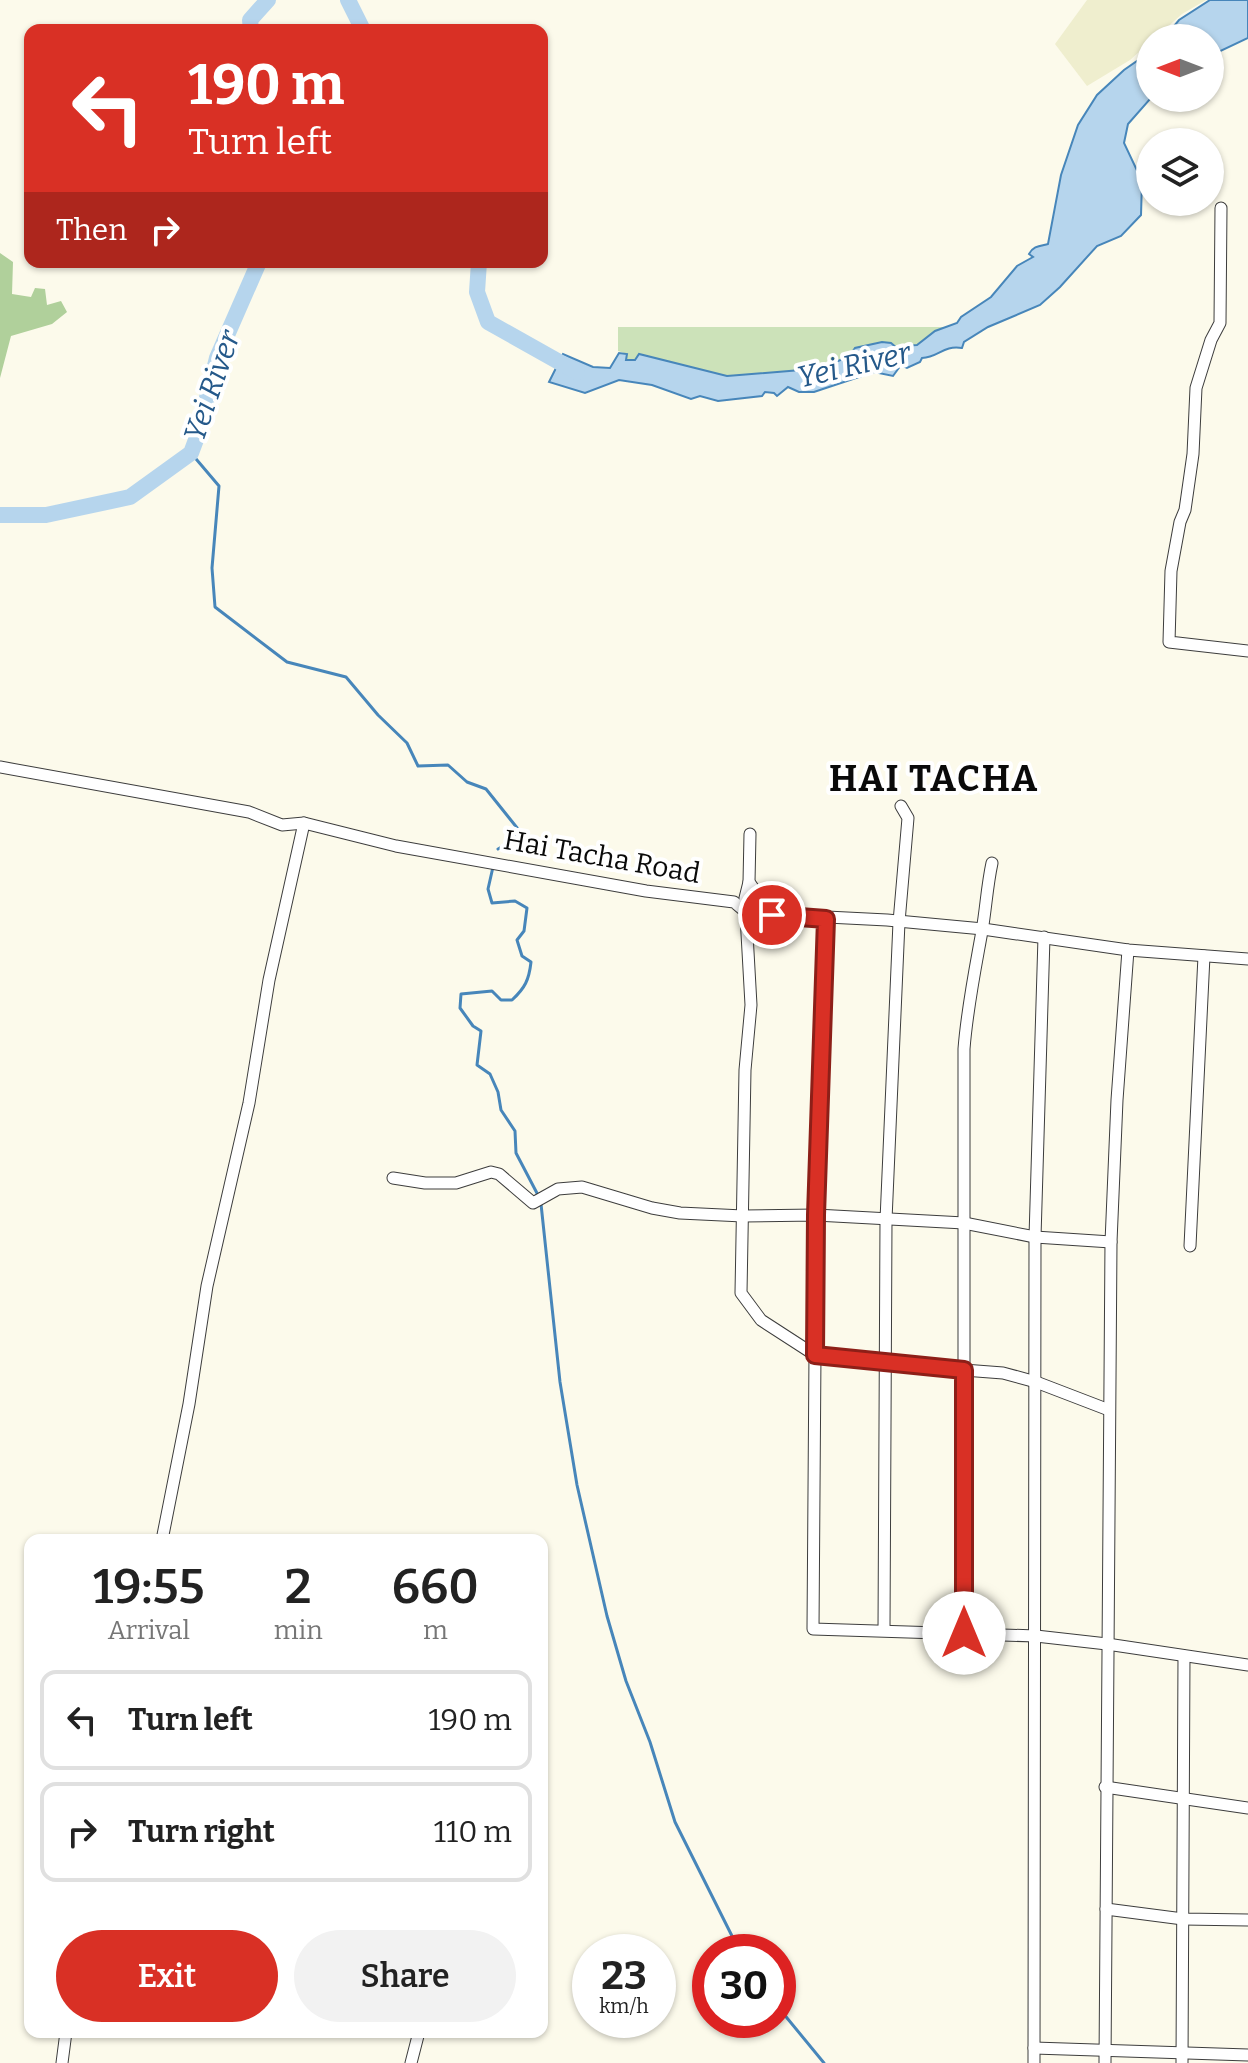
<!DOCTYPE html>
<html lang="en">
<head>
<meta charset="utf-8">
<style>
  :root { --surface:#fff; --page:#f2f2f2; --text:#222; --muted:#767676; --line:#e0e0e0; --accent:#d93025 }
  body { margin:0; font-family:Bitter,serif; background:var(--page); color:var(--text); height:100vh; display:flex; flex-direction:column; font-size:30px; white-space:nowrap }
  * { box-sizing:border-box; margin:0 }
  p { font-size:26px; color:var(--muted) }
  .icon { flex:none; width:44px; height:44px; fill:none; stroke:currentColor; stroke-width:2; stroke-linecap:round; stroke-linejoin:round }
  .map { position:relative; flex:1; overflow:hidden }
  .sheet { position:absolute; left:24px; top:1534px; width:524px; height:504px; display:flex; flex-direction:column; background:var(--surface); border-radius:16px; box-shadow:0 2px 6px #0004 }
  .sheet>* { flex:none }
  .guide { position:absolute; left:24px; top:24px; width:524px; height:244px; border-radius:16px; box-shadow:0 2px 6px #0004; background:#d93025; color:#fff; overflow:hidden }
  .needle { width:52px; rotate:270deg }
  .fabs { position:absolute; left:1136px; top:24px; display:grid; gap:16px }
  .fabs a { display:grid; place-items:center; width:88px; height:88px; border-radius:50%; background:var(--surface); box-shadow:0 2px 6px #0004; font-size:40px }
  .speed { position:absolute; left:572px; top:1934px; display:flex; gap:16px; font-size:40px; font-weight:700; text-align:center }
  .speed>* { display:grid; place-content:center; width:104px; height:104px; border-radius:50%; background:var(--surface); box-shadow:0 2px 6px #0004; line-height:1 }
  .speed small { font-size:20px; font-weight:400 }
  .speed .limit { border:12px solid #d22; background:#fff; color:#111 }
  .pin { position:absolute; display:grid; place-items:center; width:68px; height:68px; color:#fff; margin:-34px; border:4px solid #fff; border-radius:50%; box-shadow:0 2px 8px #0007 }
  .me { position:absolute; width:88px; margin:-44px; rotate:0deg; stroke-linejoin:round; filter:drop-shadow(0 0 6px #0008) }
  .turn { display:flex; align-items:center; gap:28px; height:168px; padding:0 32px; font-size:36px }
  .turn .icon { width:104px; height:104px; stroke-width:2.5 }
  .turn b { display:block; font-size:56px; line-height:68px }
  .then { display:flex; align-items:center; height:76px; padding:0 32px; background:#0003; gap:16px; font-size:30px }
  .eta { display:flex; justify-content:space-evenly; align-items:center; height:136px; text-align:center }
  .eta b { font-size:48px; font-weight:600; line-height:56px }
  .button { display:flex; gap:16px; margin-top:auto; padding:16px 32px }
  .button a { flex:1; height:92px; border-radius:48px; background:var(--accent); color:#fff; font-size:32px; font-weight:600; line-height:92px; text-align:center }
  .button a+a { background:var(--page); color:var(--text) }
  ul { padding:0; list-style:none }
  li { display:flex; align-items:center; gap:24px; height:100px; margin:0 16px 12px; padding:0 16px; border:4px solid var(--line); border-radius:16px }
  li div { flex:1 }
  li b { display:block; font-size:30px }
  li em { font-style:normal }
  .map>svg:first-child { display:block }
  .farmland { fill:#efeece }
  .green { fill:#cce2b9 }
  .forest { fill:#b0d09b }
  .water { fill:#b6d5ed; stroke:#4786ba; stroke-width:2 }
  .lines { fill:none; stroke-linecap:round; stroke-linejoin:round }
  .stream { stroke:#4786ba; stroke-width:3 }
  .river { stroke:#b6d5ed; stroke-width:16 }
  .street-casing { stroke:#3d3d3d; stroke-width:13 }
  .street { stroke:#fff; stroke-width:11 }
  .route-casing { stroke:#8d1f18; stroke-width:20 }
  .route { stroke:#d93025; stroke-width:14 }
  .labels { text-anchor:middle; stroke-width:8; stroke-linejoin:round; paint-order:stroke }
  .street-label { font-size:28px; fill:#0a0a0a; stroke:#fff }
  .water-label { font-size:30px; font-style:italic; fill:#25598a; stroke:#fff }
  .district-label { font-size:36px; font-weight:bold; letter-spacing:2px; fill:#0a0a0a; stroke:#fff }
</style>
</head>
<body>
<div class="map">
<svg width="1248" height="2063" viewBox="0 0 1248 2063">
  <rect width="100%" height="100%" fill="#fcfaeb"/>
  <polygon class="farmland" points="1087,0 1206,0 1182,14 1155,38 1150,38 1150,42 1130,60 1087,86 1055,44"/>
  <polygon class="green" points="618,327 948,327 935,331 917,345 851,355 840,361 815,366 813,369 727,376 639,354 635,360 626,360 627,354 618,351"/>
  <polygon class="forest" points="0,253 13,262 12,294 31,297 35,288 45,289 47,305 61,301 67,312 52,324 11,336 0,378"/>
  <g class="water">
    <polygon points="1210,0 1248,0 1248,38 1210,56 1210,38 1164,38 1179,20"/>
    <path d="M1150 52 1151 98 1128 124 1124 143 1142 181 1141 215 1121 236 1097 246 1060 287 1040 305 988 327 964 342 962 348C943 345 939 357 922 358L920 362 907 368 901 365 893 376 874 372 814 392H799L788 387 777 396 774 393 765 392 762 396 718 401 700 396 691 399 652 385 619 380 585 393 549 382 563 354 593 367 610 368 619 353 627 354 626 360H635L639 354 727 376 813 369 815 366C830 363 847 362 855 348L882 342 891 343 898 349 902 346 917 345 935 331 957 323 961 317 991 297 1017 266 1033 257 1029 254C1033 246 1040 246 1048 244L1061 175 1078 125 1097 95 1124 70Z"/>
  </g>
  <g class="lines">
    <g class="stream">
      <polyline points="191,453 219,486 212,568 215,607 287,662 346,677 378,715 407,743 418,766 448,765 467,782 486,789 518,829 511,842 498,849"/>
      <path d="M493 867 488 889 492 903 515 901 527 908 524 931 517 940 522 956 531 962C529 980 525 988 512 1000H501L492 991 461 994 460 1008 473 1026 481 1031 477 1065 490 1074 498 1092 501 1110 515 1131 516 1153 539 1197"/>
      <polyline points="541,1204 560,1382 577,1485 607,1616 626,1681 650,1742 675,1822 740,1952"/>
      <polyline points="778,2007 824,2063"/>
    </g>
    <g class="river">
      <polyline points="348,0 363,30"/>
      <polyline points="251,30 250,20 268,0"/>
      <polyline points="479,262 477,292 488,322 577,372"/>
      <polyline points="0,515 46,515 130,497 191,453 197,437 217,358 259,262"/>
    </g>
    <g class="street-casing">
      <g id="street">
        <polyline points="1221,208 1220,323 1211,340 1196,388 1193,454 1185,510 1180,522 1171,571 1169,642 1248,651"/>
        <polyline points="0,767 249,812 282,825 304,823 396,846 646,891 734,902 747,913 887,920 983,929 1128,950 1248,959"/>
        <polyline points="750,834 749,882 772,915"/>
        <polyline points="749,882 745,898 751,1005 745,1070 741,1293 761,1320 815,1355 885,1364 1003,1373 1036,1382 1109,1410"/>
        <polyline points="826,919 816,1215 813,1629 1036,1636 1107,1644 1248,1665"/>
        <polyline points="393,1178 425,1183 456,1183 491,1172 499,1174 533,1203 558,1189 582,1187 652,1208 680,1213 743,1216 816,1215 964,1223 1035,1237 1111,1242"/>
        <polyline points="1190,1246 1204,956"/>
        <polyline points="162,1540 189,1404 207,1286 249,1103 269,980 304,823"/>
        <polyline points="884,1630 886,1220 899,922 908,818 901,806"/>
        <path d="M964 1633V1049C967 1009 975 970 982 931 986 908 987 886 992 863"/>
        <polyline points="1105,1787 1248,1808"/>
        <polyline points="1106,1909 1183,1919 1248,1920"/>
        <polyline points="1034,2048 1248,2055"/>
        <polyline points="62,2063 66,2032"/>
        <polyline points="411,2063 419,2032"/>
        <polyline points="1034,2063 1035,1237 1044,937"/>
        <polyline points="1105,2063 1111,1242 1117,1100 1128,950"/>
        <polyline points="1182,2063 1184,1656"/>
      </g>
    </g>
    <use href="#street" class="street"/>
  </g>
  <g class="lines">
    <g class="route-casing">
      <polyline id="route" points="772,915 826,919 816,1215 815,1355 964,1370 964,1633"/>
    </g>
    <use href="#route" class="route"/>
  </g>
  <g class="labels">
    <g class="street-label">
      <text transform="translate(602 856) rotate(10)" y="10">Hai Tacha Road</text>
    </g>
    <g class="water-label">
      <text transform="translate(854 365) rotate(-13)" y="10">Yei River</text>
      <text transform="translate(212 386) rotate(-71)" y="10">Yei River</text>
    </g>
    <g class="district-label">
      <text x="934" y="791">HAI TACHA</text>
    </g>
  </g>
</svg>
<div class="fabs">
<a><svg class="needle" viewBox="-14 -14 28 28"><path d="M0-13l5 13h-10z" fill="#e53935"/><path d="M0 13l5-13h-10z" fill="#767676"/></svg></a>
<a><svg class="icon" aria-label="layers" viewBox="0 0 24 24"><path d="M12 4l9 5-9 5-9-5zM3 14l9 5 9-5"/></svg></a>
</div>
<div class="speed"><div>23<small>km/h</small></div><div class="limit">30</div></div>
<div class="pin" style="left:772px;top:915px;background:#d93025"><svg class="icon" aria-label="arrive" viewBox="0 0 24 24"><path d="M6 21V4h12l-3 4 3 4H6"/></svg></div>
<svg class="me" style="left:964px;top:1633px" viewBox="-20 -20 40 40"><circle r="19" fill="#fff"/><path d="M0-13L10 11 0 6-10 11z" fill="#d93025"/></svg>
<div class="guide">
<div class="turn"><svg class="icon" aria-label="left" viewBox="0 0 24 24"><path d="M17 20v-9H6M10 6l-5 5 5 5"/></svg><div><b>190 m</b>Turn left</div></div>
<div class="then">Then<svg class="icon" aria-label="right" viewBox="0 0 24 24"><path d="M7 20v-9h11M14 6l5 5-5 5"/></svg></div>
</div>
<section class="sheet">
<div class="eta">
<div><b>19:55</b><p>Arrival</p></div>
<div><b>2</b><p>min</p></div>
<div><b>660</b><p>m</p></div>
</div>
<ul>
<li><svg class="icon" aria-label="left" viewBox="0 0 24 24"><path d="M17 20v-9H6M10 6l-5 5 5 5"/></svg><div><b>Turn left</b></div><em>190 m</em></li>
<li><svg class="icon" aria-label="right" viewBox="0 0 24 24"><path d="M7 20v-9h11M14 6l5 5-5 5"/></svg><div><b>Turn right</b></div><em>110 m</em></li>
</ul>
<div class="button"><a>Exit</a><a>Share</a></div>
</section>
</div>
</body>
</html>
